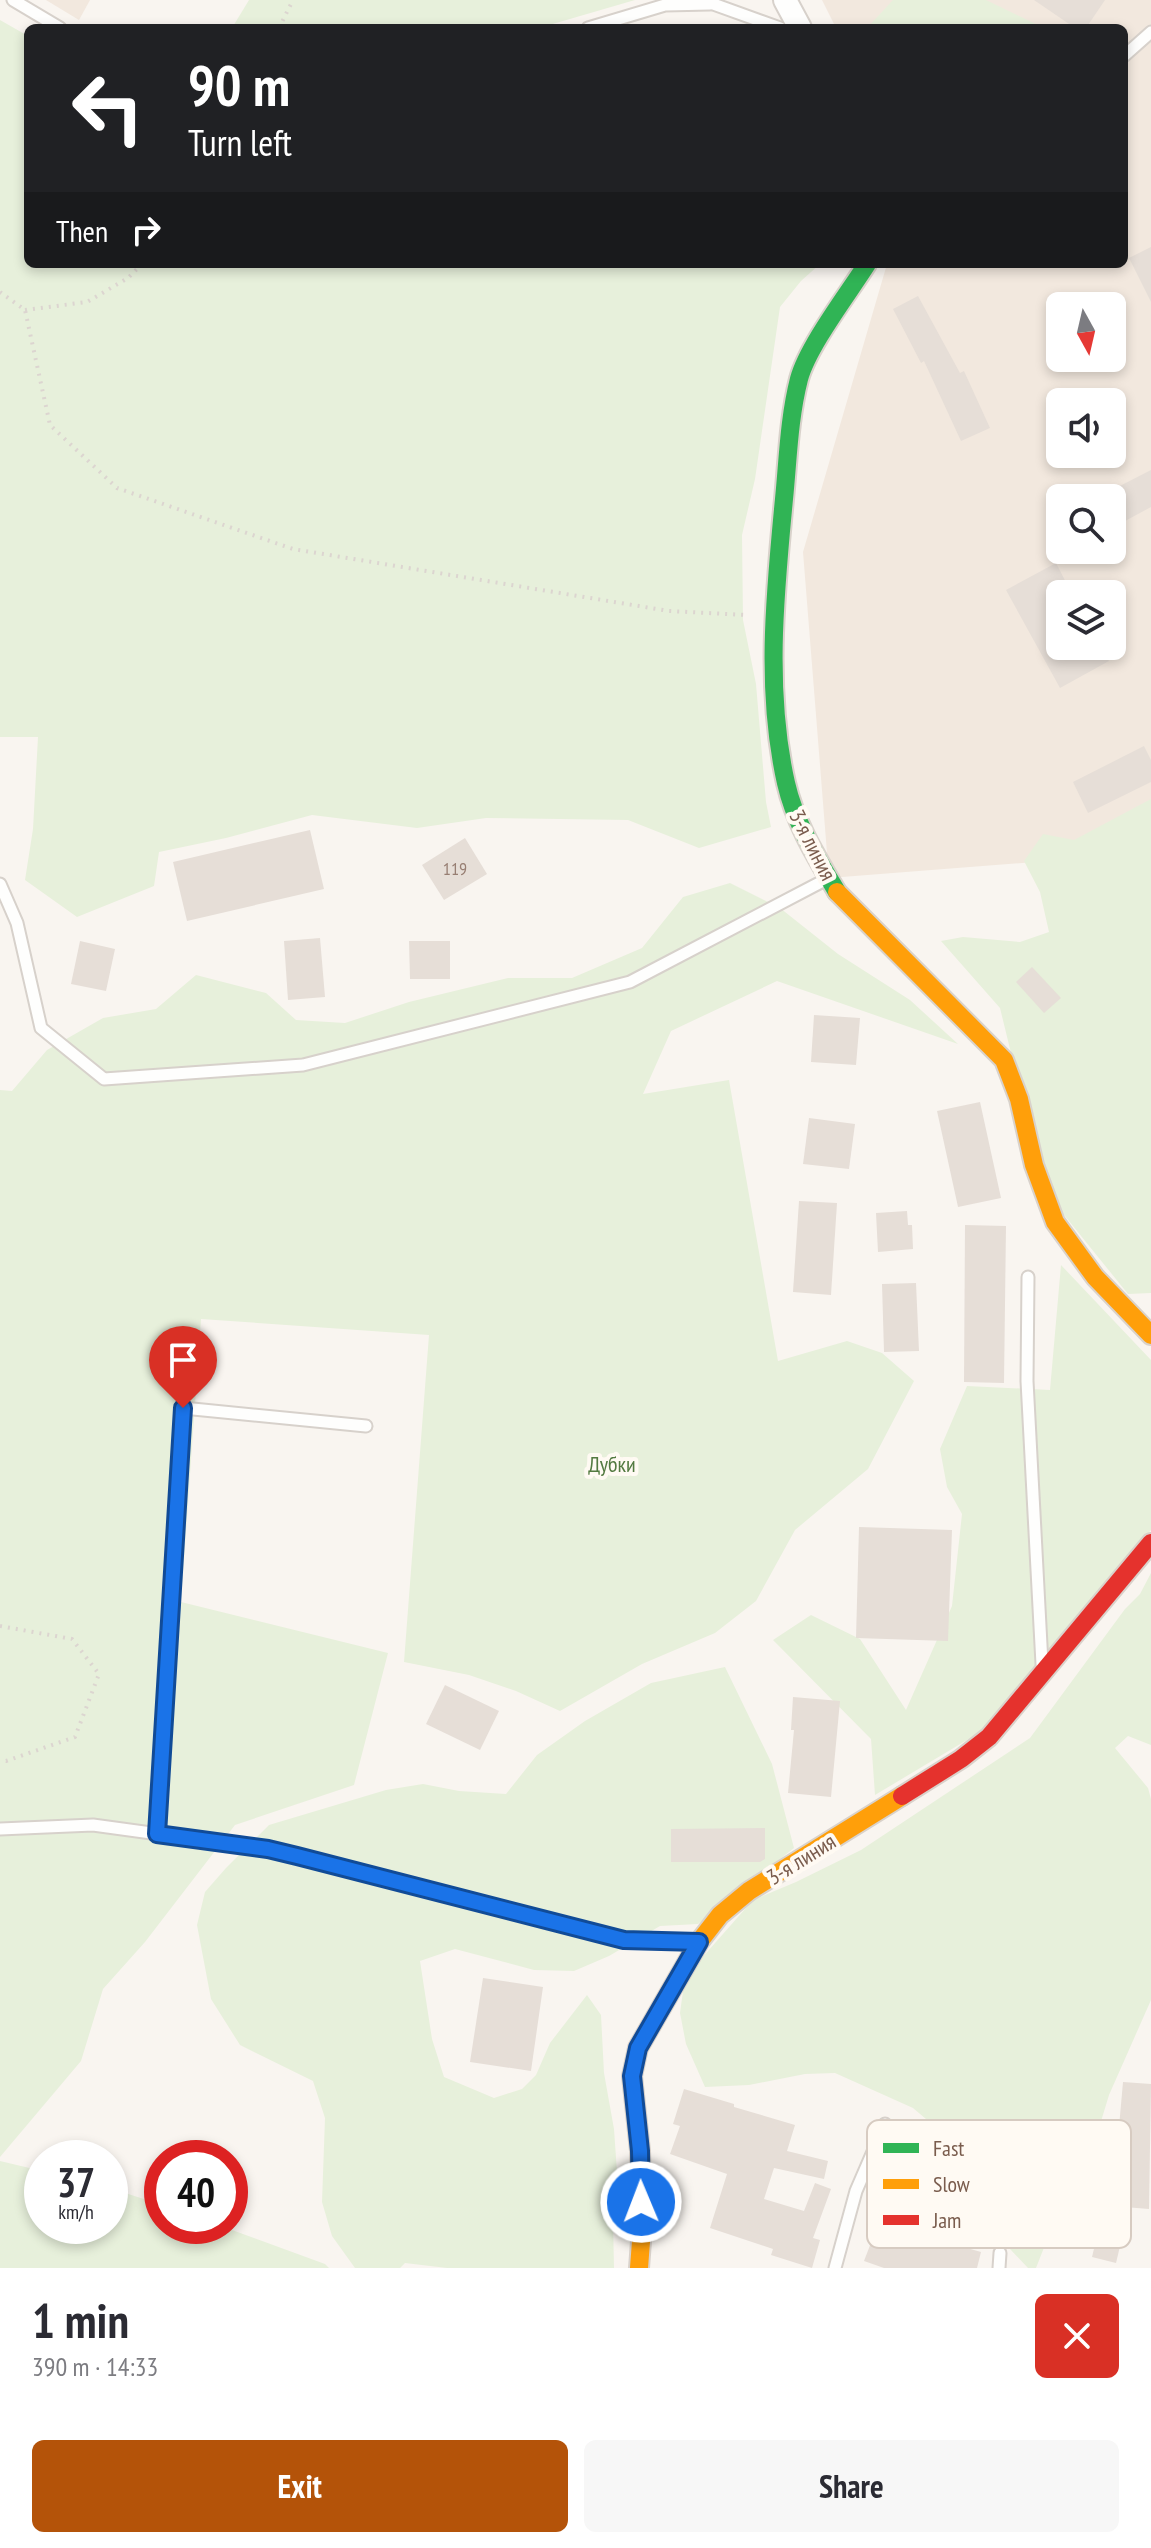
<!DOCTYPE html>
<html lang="en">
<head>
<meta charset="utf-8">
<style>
  :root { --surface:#fff; --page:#f7f7f7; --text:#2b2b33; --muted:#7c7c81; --accent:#b45309 }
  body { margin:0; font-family:"PT Sans Narrow",sans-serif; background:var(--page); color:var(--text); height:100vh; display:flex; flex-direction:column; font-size:30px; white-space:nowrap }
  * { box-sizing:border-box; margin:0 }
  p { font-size:26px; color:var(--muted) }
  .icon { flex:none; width:44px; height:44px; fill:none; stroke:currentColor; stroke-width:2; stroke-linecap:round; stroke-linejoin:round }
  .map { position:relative; height:2268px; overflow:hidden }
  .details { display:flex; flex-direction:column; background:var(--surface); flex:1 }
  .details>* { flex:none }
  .hud { position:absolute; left:24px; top:24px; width:1104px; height:244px; border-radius:12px; box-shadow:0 4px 12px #0003; background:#202124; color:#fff; overflow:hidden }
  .needle { width:52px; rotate:172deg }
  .controls { position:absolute; left:1046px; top:292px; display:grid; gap:16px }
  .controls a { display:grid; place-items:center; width:80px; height:80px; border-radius:12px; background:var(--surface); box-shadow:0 4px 12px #0003; font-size:40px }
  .speed { position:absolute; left:24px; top:2140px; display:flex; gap:16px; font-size:40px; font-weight:700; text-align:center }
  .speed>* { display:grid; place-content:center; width:104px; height:104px; border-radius:50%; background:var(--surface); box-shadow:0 4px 12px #0003; line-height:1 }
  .speed small { font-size:20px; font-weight:400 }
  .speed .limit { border:12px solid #d22; background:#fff; color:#111 }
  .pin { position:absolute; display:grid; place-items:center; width:68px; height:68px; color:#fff; margin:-82px -34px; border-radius:50% 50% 50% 0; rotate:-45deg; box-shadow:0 0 8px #0007 }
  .pin .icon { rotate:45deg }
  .me { position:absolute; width:88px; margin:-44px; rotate:359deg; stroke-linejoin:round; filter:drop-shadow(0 0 6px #0008) }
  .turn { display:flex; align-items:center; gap:28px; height:168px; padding:0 32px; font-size:36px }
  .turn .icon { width:104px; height:104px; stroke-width:2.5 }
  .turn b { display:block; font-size:56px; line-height:68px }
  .then { display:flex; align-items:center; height:76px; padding:0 32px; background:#0003; gap:16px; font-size:30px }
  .round { display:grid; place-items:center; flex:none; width:84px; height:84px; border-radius:12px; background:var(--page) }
  .head { display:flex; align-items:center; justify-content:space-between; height:136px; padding:0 32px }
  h1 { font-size:48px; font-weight:800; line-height:60px }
  .button { display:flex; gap:16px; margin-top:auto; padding:16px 32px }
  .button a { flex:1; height:92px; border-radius:12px; background:var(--accent); color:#fff; font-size:32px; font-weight:800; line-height:92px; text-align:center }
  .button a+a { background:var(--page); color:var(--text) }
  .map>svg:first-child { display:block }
  .residential { fill:#f2e8de; fill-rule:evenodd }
  .green { fill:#e7f0db }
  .building { fill:#e6ded7 }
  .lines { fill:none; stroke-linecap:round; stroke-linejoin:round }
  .lane-casing { stroke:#d7d1cb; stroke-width:15 }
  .street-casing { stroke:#d7d1cb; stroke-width:26 }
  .fast-casing { stroke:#d9d2cb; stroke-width:22 }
  .slow-casing { stroke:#d9d2cb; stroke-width:22 }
  .jam-casing { stroke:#d9d2cb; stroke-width:22 }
  .path { stroke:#dcd5d0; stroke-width:4; stroke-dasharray:2 6; stroke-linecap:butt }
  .lane { stroke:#fefefd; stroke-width:11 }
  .street { stroke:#fefefd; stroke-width:22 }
  .fast { stroke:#30b455; stroke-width:18 }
  .slow { stroke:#ff9f0a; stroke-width:18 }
  .jam { stroke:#e5322d; stroke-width:18 }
  .route-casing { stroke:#114b97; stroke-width:20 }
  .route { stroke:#1a73e8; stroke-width:14 }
  .labels { text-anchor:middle; stroke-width:8; stroke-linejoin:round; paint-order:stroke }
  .number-label { font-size:18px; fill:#977e72 }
  .street-label { font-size:22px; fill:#7a5c4d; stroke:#fffaf3 }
  .park-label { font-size:22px; fill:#537a41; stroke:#fffaf3 }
  .key { fill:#fffaf3; stroke:#d7cbc1; stroke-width:2 }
  .key-label { font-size:22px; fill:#7a5c4d }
</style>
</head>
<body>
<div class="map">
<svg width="1151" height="2268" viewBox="0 0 1151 2268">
  <rect width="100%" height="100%" fill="#f9f5f0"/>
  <g class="residential">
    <polygon points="46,0 90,0 79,20"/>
    <path d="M822 0H1151V853L829 878 803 552 887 264H1124V28H836ZM1060 306H1112V358H1060ZM1060 402H1112V454H1060ZM1060 498H1112V550H1060ZM1060 594H1112V646H1060Z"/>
  </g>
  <g class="green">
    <polygon points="249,0 635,0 539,28 232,28"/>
    <polygon points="893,0 986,0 1044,28 867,28"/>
    <polygon points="0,20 28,36 28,264 820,264 801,281 780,307 755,479 742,535 743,620 756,684 766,802 771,827 699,848 628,820 486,818 417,828 312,815 226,838 159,852 154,886 77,917 25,880 33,829 38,737 0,737"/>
    <polygon points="1151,799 1151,1293 1128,1294 1056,1205 1022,1098 1000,1008 941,941 963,937 1020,942 1049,932 1040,892 1024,861 1043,834 1074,840"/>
    <polygon points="730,883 780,908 838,954 910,1000 958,1044 777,981 671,1031 643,1094 729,1080 778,1361 847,1341 882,1353 914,1381 868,1469 795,1530 756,1601 715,1633 642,1664 560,1711 516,1691 469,1675 404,1662 429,1335 201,1319 181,1602 388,1653 354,1785 235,1825 145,1942 103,1989 81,2061 0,2157 0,1090 12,1091 47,1050 103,1018 156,1009 196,975 266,993 296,1020 345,1023 409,1002 508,978 572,978 642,948 683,897"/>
    <polygon points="1061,1265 1151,1360 1151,1530 987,1728 875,1795 871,1739 773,1640 811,1615 860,1639 906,1710 952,1606 962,1514 947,1487 940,1449 967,1386 1050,1390"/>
    <polygon points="1151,1573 1151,1745 1128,1736 1115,1748 1148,1788 1151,1799 1151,2000 1109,2095 1092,2151 1063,2199 1036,2268 1028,2268 1010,2249 998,2205 972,2158 913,2108 835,2073 805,2074 749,2085 705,2087 686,2044 680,2013 685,1977 753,1900 796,1882 861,1850 1030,1738 1125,1609 1140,1594"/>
    <polygon points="725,1667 772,1764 794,1848 698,1924 660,1926 609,1956 574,1971 534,1970 455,1949 420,1961 432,2039 444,2077 494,2098 522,2089 536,2075 550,2043 587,1995 601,2015 604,2073 614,2129 617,2172 613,2220 614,2268 447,2268 405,2263 400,2268 355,2268 332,2236 322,2202 325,2118 313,2081 240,2045 211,1999 197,1925 205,1892 226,1868 269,1825 386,1790 423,1784 459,1791 506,1794 537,1755 585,1721 651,1683"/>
    <polygon points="0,2161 42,2171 42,2226 110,2226 110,2188 162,2205 162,2226 221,2226 325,2264 329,2268 0,2268"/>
  </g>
  <g class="building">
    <polygon points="1034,0 1105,0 1086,28 1075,28"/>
    <polygon points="1151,247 1151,302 1129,258"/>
    <polygon points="918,296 960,373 964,371 990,428 961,441 924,361 921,363 893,309"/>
    <polygon points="1151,470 1151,507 1112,528 1112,490"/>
    <polygon points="1056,563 1072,594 1060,594 1060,646 1101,646 1109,661 1060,688 1006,590"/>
    <polygon points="1144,746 1151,760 1151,782 1088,813 1073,782"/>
    <polygon points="310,830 324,889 187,921 173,862"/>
    <polygon points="465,838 487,874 444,900 422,865"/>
    <polygon points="320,938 325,997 288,1000 284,941"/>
    <polygon points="80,941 115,949 106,991 71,984"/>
    <polygon points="409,941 450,941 450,979 410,979"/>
    <polygon points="1032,967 1061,998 1044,1013 1016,982"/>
    <polygon points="814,1015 860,1018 856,1065 811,1062"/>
    <polygon points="980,1102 1001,1198 958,1207 937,1111"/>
    <polygon points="809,1118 855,1124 849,1169 803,1164"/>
    <polygon points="799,1201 837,1203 831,1295 793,1292"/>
    <polygon points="907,1211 908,1225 912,1225 913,1249 878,1252 876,1213"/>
    <polygon points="965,1225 1006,1226 1004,1383 964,1382"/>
    <polygon points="916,1283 919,1351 884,1352 882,1284"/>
    <polygon points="859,1527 952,1530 948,1641 856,1638"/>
    <polygon points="445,1685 499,1711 480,1750 426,1724"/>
    <polygon points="793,1697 840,1701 831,1797 788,1793 794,1730 791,1730"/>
    <polygon points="765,1828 765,1859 760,1862 671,1862 671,1829"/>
    <polygon points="483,1978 543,1987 531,2071 470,2062"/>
    <polygon points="1123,2082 1151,2084 1149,2209 1112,2206"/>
    <polygon points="684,2089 734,2104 734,2107 795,2125 787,2151 828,2161 824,2179 774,2168 764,2199 804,2211 815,2183 831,2189 813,2238 820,2240 812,2268 771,2255 773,2249 710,2228 727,2174 670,2154 680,2126 673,2124"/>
    <polygon points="900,2140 937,2151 923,2197 945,2203 935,2239 981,2252 977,2268 884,2268 864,2261 874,2235 879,2237 896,2175 891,2173"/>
    <polygon points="1098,2232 1122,2238 1116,2263 1092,2257"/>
  </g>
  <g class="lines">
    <g class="lane-casing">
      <g id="lane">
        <polyline points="13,0 60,28"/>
        <polyline points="705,1 780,28"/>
        <polyline points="588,28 665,5 710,4"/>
        <polyline points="1124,56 1151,32"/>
        <polyline points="0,884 17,923 41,1028 104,1079 303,1065 630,982 825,880"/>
        <polyline points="1028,1277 1027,1381 1042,1664"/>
        <polyline points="0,1829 93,1825 268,1849 355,1869 496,1909 624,1940 694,1942"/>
        <polyline points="157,1834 183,1408 366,1426"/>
        <polyline points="835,2268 856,2191 885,2124"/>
        <polyline points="999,2268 1000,2253"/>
      </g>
    </g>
    <g class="street-casing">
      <polyline id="street" points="785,0 800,28"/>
    </g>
    <g class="fast-casing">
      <path id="fast" d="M837 892C817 858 795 823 786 783 765 690 775 593 784 499 788 459 789 418 799 379 808 346 848 294 867 264"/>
    </g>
    <g class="slow-casing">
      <g id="slow">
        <polyline points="837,892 1004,1060 1019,1099 1034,1165 1055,1222 1095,1277 1151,1335"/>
        <polyline points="639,2268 642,2228 640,2151 632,2076 638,2048 699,1942 720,1915 749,1891 902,1796"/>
      </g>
    </g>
    <g class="jam-casing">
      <polyline id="jam" points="902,1796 961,1759 989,1737 1151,1543"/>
    </g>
    <g class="path">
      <polyline points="279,28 293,0"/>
      <polyline points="0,292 25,310 50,425 117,488 293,549 669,611 747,615"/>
      <polyline points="25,310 87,302 128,278 142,264"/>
      <polyline points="0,1626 72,1639 99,1674 75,1737 6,1761 0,1760"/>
    </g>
    <use href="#lane" class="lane"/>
    <use href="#street" class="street"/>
    <use href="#fast" class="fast"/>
    <use href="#slow" class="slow"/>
    <use href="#jam" class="jam"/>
  </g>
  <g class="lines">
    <g class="route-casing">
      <polyline id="route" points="183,1408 157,1834 268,1849 297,1856 624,1940 699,1942 638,2048 632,2076 640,2151 641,2202"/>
    </g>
    <use href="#route" class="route"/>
  </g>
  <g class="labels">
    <g class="number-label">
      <text x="455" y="875">119</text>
    </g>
    <g class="street-label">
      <text transform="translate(813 845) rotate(63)" y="8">3-я линия</text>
      <text transform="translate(801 1859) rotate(-32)" y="8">3-я линия</text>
    </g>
    <g class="park-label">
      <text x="612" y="1472">Дубки</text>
    </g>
  </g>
  <rect x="867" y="2120" width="264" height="128" rx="12" class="key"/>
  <rect x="883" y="2143" width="36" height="10" fill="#30b455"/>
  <rect x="883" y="2179" width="36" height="10" fill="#ff9f0a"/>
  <rect x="883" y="2215" width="36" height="10" fill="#e5322d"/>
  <g class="key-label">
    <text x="933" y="2156">Fast</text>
    <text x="933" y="2192">Slow</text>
    <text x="933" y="2228">Jam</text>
  </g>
</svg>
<div class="controls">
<a><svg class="needle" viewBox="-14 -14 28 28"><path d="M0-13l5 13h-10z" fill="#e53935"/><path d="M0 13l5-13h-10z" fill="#7c7c81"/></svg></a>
<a><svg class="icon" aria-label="sound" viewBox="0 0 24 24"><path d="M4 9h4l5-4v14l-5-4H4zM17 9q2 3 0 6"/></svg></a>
<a><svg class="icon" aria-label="search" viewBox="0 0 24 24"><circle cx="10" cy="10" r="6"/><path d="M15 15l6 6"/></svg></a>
<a><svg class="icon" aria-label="layers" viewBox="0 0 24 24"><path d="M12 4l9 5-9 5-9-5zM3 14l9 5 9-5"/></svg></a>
</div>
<div class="speed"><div>37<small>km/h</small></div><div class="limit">40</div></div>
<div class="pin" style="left:183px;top:1408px;background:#d93025"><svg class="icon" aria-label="arrive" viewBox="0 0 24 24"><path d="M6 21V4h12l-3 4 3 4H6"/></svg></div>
<svg class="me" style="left:641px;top:2202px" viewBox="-20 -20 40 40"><circle r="17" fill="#1a73e8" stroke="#fff" stroke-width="3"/><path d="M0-11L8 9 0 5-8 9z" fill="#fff"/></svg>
<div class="hud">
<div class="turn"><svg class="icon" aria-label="left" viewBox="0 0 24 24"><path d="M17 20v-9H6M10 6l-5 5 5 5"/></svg><div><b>90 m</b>Turn left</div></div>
<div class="then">Then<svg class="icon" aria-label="right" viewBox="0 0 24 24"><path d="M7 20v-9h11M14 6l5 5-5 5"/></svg></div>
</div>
</div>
<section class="details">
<div class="head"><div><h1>1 min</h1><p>390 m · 14:33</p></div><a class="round" style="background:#d93025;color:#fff"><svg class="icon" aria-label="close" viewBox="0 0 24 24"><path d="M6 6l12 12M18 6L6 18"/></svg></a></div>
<div class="button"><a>Exit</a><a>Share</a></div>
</section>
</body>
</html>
